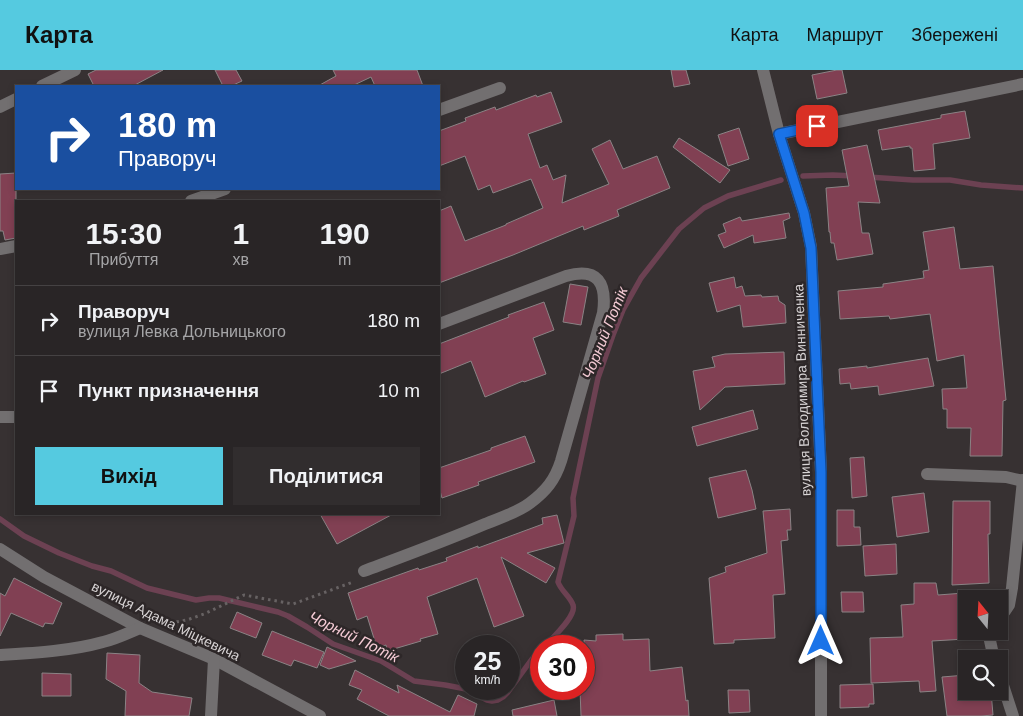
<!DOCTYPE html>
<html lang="uk">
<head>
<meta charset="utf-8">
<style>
  :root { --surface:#292526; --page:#312d2e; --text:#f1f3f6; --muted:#a5a5a7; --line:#454243; --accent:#55cae0 }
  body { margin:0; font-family:Arial,sans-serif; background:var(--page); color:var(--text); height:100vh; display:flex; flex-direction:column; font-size:19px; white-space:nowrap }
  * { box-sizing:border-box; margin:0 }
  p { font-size:16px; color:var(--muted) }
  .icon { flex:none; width:28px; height:28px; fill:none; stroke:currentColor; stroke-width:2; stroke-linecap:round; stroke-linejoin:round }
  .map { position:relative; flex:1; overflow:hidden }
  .drawer { position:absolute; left:15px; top:130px; width:425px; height:315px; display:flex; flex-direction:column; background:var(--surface); border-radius:0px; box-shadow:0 2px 8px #0003,0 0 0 1px var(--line) }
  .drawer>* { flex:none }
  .hud { position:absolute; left:15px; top:15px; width:425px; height:105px; border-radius:0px; box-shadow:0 2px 8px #0003,0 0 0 1px var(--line); background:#1a4fa0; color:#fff; overflow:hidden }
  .needle { width:32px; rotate:342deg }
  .buttons { position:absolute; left:958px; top:520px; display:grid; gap:10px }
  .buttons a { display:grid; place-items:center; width:50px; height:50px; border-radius:0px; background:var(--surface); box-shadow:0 2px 8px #0003,0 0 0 1px var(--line); font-size:25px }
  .speed { position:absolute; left:455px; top:565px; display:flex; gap:10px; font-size:25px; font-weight:700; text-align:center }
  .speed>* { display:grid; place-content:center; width:65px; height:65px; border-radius:50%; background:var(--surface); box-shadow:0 2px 8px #0003,0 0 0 1px var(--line); line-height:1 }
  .speed small { font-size:12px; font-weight:400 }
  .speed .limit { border:8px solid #d22; background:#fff; color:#111 }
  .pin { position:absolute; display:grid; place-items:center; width:42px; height:42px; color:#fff; margin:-21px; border-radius:10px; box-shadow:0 2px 8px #0006 }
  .me { position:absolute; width:55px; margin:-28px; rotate:0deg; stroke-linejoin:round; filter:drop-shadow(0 0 4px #0008) }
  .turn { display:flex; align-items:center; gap:18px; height:105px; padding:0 20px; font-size:22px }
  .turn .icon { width:65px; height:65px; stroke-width:2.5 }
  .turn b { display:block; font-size:35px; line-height:42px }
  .eta { display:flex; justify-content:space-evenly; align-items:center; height:85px; text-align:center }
  .eta b { font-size:30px; font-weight:800; line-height:35px }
  .button { display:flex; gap:10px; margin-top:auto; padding:10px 20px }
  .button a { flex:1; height:58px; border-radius:0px; background:var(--accent); color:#111; font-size:20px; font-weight:800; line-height:58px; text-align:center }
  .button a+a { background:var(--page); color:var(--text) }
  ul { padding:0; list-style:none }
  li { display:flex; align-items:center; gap:15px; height:70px; padding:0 20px; border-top:1px solid var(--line) }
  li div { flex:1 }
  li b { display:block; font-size:19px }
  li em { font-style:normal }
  header { display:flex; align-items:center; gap:30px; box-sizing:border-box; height:70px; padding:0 25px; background:var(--accent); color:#111 }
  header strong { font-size:24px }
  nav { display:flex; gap:28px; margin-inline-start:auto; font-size:18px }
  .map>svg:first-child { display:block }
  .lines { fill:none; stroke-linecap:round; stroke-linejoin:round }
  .stream { stroke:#6c4152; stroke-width:5.5 }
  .building { fill:#814053; stroke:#8b8385 }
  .path { stroke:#676263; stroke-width:3; stroke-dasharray:2.5 4; stroke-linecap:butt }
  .minor { stroke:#726f70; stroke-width:12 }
  .route-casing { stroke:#114b97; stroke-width:12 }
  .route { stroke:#1a73e8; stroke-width:9 }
  .labels { text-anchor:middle; stroke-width:5; stroke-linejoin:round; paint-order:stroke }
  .street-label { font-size:14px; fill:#d7d3d4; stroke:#2d2728 }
  .water-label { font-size:15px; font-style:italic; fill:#f5cbd5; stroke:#2d2728 }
</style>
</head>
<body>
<header>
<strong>Карта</strong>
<nav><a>Карта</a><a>Маршрут</a><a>Збережені</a></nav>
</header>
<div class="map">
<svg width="1023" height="646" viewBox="0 0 1023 646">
  <rect width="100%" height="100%" fill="#373132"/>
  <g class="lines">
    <g class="stream">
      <polyline points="803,106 833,105 854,106"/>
      <polyline points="868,107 913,110 950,110 981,115 1023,118"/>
      <polyline points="0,449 24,466 59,483 92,496 111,501 147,518 196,530 209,528 219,528 278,542 288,546 307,557 333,574 381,591 414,611 445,615 466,619 487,630 492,631 498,630 503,627 508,622 532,589 541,580"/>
      <path d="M545 576C552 568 577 546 573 535 570 526 561 521 558 512L574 446 573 428 575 418 598 308 613 265 623 240 641 208 679 159 704 138 728 126 781 110"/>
    </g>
  </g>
  <g class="building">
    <polygon points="96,0 163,0 133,16 94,16 88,4"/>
    <polygon points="215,0 236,0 242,11 231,16 223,16"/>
    <polygon points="333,0 417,0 423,16 375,16 371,7 352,16 318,16 336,6"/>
    <polygon points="671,0 686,0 690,14 674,17"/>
    <polygon points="837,0 842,0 847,23 817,29 812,5"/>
    <polygon points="551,22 562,52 528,64 540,98 547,95 553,110 566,105 562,133 609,114 592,79 610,70 623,99 657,86 670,118 617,140 619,146 584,160 583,156 513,185 439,213 439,141 451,136 465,171 506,155 506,154 543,138 531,109 493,123 490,115 478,120 465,86 439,96 439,61 466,51 465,48 495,37 496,40 536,25 537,27"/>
    <polygon points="965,41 970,68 933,74 935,99 914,101 912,78 910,78 910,76 882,80 878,60 941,48 941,45"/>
    <polygon points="739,58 749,89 728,96 718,65"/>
    <polygon points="679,68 730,100 720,113 673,77"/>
    <polygon points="867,75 880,133 858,132 862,163 869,163 873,184 837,190 834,173 831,173 830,162 829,162 826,118 849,116 842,80"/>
    <polygon points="16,103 16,168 5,170 3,161 0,161 0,104"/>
    <polygon points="789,143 790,148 783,151 786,168 754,173 753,165 724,178 718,165 726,162 723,154 740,147 742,151"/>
    <polygon points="954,157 960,199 993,196 1006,330 1003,331 1002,386 970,386 971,358 947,358 947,339 943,339 942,319 967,318 964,285 937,291 930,244 890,249 889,246 840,249 838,221 883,217 883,214 924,208 923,201 929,200 923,162"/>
    <polygon points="734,207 736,218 742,216 745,226 761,225 762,227 778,226 779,231 785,235 786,253 743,257 740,235 717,242 709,213"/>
    <polygon points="570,214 588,217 581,255 563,252"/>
    <polygon points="544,232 554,260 533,268 546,304 524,312 523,311 485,327 471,291 439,304 439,274 509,247 508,245"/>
    <polygon points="784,282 785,314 725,317 700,340 693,301 715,297 712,287 725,284"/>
    <polygon points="928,288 934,316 879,325 878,316 851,319 850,313 840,314 839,299 867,296 867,298"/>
    <polygon points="753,340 758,359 697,376 692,357"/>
    <polygon points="525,366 535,392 478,412 479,415 442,428 439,417 439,398 491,380 491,378"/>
    <polygon points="864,387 867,426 852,428 850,388"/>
    <polygon points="746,400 752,420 756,439 718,448 709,408"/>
    <polygon points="924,423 929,462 897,467 892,427"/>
    <polygon points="953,431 990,431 990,464 988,464 989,513 952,515"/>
    <polygon points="790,439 791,460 787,460 788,470 781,471 785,524 773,525 775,568 734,570 734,573 714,574 709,508 726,502 725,497 767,483 763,441"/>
    <polygon points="837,440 854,440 854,457 860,457 861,475 837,476"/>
    <polygon points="320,444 393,444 337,474"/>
    <polygon points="557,445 564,473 527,483 555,498 546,513 501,487 524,546 494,557 477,508 427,527 438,564 420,569 421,571 387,581 386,575 377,578 367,546 357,550 348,523 418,498 419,500 447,491 446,488 478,476 478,478 543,454 542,448"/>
    <polygon points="896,474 897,504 865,506 863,476"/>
    <polygon points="14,508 62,533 53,554 45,553 43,557 11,543 0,566 0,523 5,526"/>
    <polygon points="914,513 936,513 938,525 964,523 966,569 932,571 936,621 920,622 919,611 871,613 870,568 903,567 901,535 914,534"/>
    <polygon points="841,522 863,522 864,542 842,542"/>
    <polygon points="237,542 262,553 256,568 230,558"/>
    <polygon points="272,561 324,582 317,598 294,590 291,596 262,585"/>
    <polygon points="623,564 623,570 649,569 650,601 682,597 686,631 688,630 689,646 581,646 580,619 584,619 584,570 596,571 596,565"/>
    <polygon points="327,577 356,591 329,599 320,595"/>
    <polygon points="107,583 140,585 139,613 152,622 192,628 189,646 125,646 126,621 106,609"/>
    <polygon points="355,600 399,623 397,615 450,642 458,625 477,634 474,646 389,646 357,629 362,620 349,615"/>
    <polygon points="42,603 71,604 71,626 42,626"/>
    <polygon points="966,605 966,621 991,621 993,645 981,646 947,646 942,607"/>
    <polygon points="873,614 874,634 869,634 869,637 840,638 840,615"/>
    <polygon points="728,620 749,620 750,642 729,643"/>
    <polygon points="554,630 557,646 513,646 512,640"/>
  </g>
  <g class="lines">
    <polyline class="path" points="170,553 187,550 204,544 244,525 293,534 353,512"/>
    <g class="minor">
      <polyline points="763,0 779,64 804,143 811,177 821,402 821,646"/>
      <polyline points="42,16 75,0"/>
      <polyline points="0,37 16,29"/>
      <polyline points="439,40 500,18"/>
      <polyline points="779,64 1023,14"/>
      <polyline points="191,131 225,119"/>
      <polyline points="0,179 16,176"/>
      <polyline points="0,347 16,347"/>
      <polyline points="927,404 1006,407 1023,411"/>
      <polyline points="0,479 44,507 140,558 214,589 320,646"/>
      <path d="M364 501C404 486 445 471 485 454 499 448 517 443 530 433 546 421 555 410 561 391L603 243C607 213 598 197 566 206L439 254"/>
      <polyline points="999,546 1005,541 1009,535 1012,518 1023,410"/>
      <polyline points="990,561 989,566 994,589"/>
      <path d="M0 585C33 583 71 581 103 572 116 569 128 563 140 558"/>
      <polyline points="999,603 1013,646"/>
      <polyline points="211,646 214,589"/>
    </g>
  </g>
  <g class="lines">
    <g class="route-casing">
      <polyline id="route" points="817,56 779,64 804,143 811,178 821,402 821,571"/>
    </g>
    <use href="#route" class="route"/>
  </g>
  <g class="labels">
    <g class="street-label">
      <text transform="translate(802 320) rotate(-92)" y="5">вулиця Володимира Винниченка</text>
      <text transform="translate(166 551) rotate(26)" y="5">вулиця Адама Міцкевича</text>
    </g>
    <g class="water-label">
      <text transform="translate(605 263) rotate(-68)" y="5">Чорний Потік</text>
      <text transform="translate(354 567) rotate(26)" y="5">Чорний Потік</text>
    </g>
  </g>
</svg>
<div class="buttons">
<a><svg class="needle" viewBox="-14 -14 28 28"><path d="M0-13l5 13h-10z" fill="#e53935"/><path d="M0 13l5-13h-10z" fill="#a5a5a7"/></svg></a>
<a><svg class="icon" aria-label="search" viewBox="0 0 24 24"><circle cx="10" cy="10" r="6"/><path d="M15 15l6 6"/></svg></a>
</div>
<div class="speed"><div>25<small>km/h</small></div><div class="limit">30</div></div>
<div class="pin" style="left:817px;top:56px;background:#d93025"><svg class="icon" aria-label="arrive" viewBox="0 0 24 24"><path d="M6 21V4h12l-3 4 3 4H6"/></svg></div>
<svg class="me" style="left:821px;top:571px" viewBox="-20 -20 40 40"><path d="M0-17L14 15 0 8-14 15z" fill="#1a73e8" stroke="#fff" stroke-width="4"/></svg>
<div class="hud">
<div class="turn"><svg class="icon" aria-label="right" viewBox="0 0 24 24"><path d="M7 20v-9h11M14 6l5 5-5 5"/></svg><div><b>180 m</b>Праворуч</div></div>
</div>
<section class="drawer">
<div class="eta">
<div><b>15:30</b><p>Прибуття</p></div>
<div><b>1</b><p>хв</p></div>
<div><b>190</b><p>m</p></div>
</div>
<ul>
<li><svg class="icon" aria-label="right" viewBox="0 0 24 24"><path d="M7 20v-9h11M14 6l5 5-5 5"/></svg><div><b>Праворуч</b><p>вулиця Левка Дольницького</p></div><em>180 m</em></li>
<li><svg class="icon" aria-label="arrive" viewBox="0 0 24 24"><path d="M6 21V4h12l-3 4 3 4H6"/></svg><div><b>Пункт призначення</b></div><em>10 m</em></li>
</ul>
<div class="button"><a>Вихід</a><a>Поділитися</a></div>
</section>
</div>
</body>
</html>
